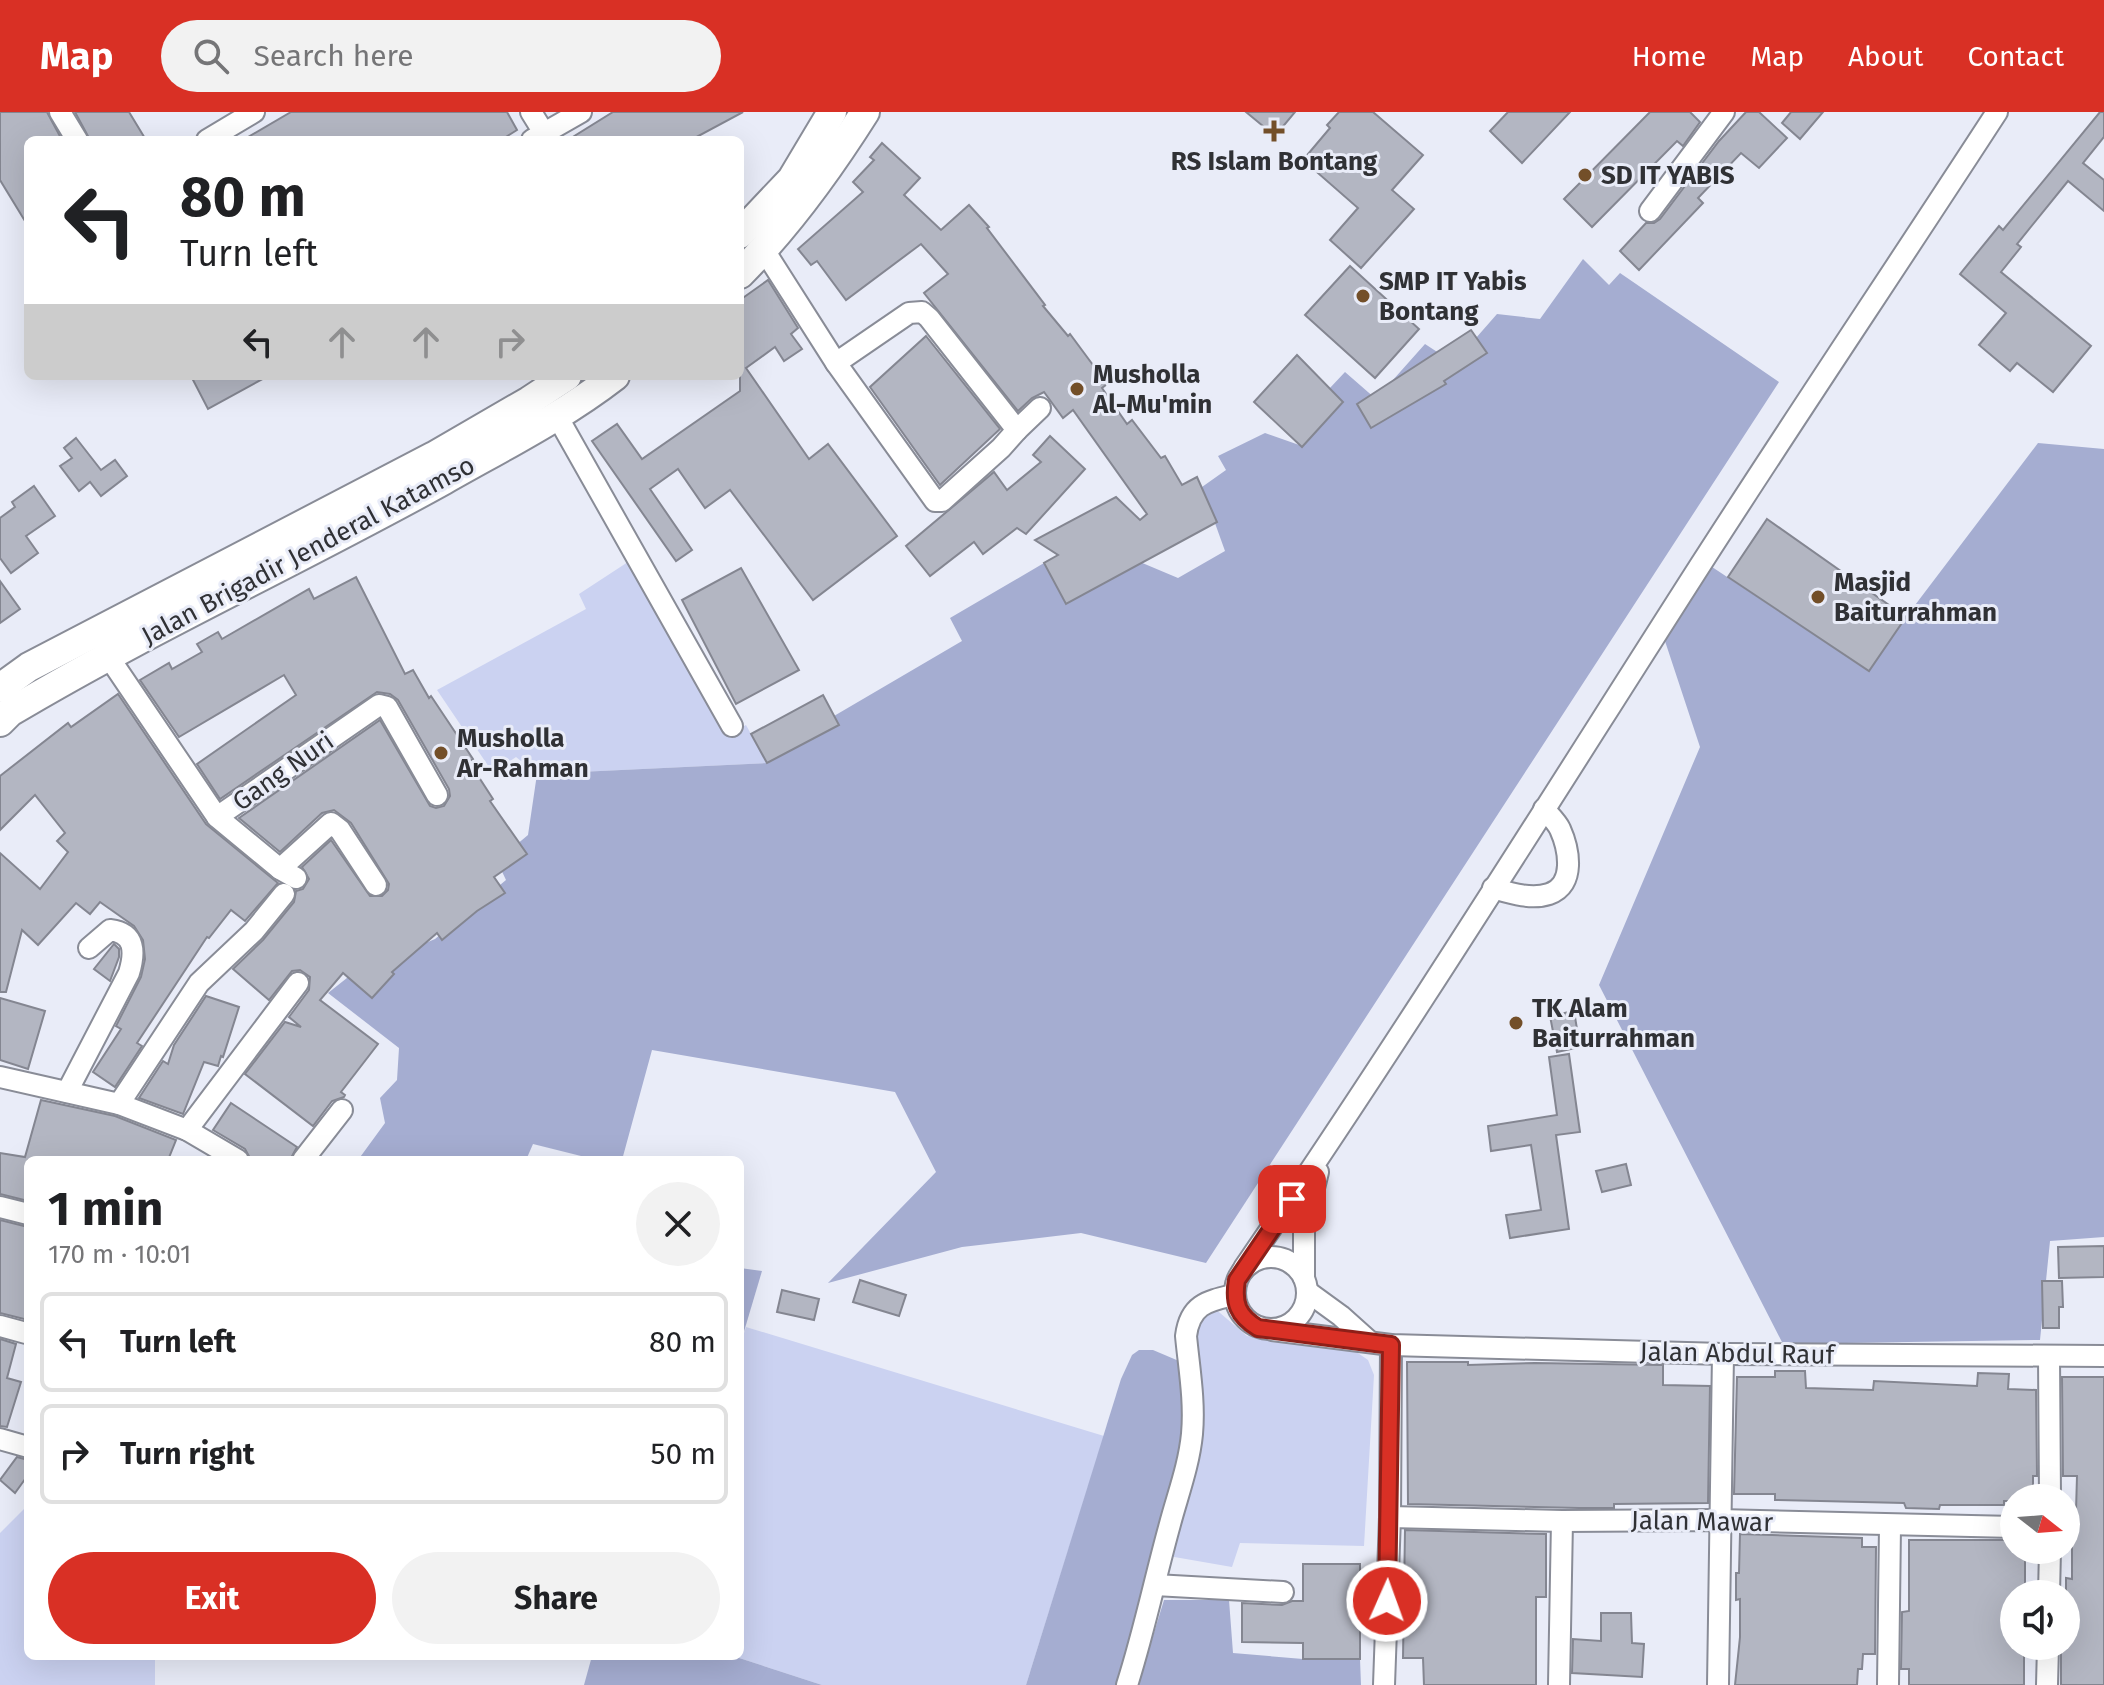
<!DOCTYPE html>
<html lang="en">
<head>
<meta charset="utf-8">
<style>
  :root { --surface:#fff; --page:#f2f2f2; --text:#202124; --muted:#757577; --line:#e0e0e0; --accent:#d93025 }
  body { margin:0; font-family:"Fira Sans",sans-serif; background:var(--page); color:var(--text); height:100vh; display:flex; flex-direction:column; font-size:30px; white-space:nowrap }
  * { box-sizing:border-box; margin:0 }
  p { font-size:26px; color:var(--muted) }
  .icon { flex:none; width:44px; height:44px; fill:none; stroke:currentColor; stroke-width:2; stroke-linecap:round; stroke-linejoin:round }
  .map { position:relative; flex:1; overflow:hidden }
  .sheet { position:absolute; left:24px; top:1044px; width:720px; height:504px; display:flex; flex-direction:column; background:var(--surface); border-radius:12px; box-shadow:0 8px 32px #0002 }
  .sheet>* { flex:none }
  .banner { position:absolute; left:24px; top:24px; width:720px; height:244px; border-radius:12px; box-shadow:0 8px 32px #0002; background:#fff; color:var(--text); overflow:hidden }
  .needle { width:52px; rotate:107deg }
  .buttons { position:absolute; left:2000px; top:1372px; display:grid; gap:16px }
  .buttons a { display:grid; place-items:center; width:80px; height:80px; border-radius:50%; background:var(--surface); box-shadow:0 8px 32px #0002; font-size:40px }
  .pin { position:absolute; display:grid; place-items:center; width:68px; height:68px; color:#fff; margin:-34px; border-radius:16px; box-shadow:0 4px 12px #0006 }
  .me { position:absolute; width:88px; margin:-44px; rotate:2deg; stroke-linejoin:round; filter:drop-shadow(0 0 6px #0008) }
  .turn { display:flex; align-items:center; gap:28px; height:168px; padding:0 24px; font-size:36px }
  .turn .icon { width:104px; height:104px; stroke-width:2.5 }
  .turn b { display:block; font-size:56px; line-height:68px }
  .lanes { display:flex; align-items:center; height:76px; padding:0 24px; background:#0003; justify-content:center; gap:40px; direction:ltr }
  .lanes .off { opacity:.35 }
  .round { display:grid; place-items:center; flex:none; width:84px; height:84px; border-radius:42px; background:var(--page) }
  .head { display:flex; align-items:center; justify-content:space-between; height:136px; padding:0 24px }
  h1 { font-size:48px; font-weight:700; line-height:60px }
  .cta { display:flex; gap:16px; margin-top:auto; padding:16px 24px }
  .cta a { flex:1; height:92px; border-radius:48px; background:var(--accent); color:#fff; font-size:32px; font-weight:700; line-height:92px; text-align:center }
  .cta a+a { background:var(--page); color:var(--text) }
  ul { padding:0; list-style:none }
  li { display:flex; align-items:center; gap:24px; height:100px; margin:0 16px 12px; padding:0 8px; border:4px solid var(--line); border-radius:12px }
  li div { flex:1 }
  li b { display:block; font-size:30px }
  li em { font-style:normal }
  header { display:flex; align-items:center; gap:48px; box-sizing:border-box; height:112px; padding:0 40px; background:var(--accent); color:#fff }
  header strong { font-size:38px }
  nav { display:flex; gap:44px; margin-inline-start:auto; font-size:28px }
  .search { width:560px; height:72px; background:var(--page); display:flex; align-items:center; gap:20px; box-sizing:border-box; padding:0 28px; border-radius:44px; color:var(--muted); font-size:30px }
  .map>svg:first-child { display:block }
  .green { fill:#cbd2f1 }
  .forest { fill:#a5add1 }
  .building { fill:#b3b6c2; stroke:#848691; stroke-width:2 }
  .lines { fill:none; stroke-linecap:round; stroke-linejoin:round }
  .street-casing { stroke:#898c97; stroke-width:24 }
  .secondary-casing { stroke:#898c97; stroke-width:32 }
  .street { stroke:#fff; stroke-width:20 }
  .secondary { stroke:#fff; stroke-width:28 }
  .route-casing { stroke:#8d1f18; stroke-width:20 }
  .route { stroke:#d93025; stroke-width:14 }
  .poi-dot { fill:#734f29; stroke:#e9ecf8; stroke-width:3 }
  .labels { text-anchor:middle; stroke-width:6; stroke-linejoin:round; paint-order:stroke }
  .poi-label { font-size:26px; font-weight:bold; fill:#303135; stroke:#e9ecf8; text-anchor:start }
  .street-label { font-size:26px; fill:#303135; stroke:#e9ecf8 }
</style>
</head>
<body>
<header>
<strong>Map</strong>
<div class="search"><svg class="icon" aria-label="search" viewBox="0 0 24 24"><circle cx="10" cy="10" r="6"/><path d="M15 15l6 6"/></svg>Search here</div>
<nav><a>Home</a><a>Map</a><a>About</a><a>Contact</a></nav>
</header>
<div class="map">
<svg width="2104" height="1573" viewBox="0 0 2104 1573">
  <rect width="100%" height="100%" fill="#e9ecf8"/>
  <g class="green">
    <polygon points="631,448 729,622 746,613 767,651 537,662 516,645 493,661 437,578 586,497 579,482"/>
    <polygon points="1206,1189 1247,1224 1355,1239 1368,1248 1374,1263 1364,1434 1240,1431 1232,1455 1163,1443 1186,1224"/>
    <polygon points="746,1215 1104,1324 1026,1573 822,1573 733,1544 740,1544 740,1233"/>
    <polygon points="28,1393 28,1544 155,1544 155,1573 0,1573 0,1421"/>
  </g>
  <g class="forest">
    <polygon points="1583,147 1609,173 1620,161 1779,270 1206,1151 1081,1121 962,1135 828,1171 936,1060 895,980 652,938 622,1048 597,1048 533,1032 526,1048 358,1048 385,1011 380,986 397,968 399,936 328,881 352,862 435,827 506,768 497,749 528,723 537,662 767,651 838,613 834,604 962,529 950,506 1044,451 1066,492 1140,450 1178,466 1225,439 1202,375 1226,358 1218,344 1265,321 1302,334 1343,291 1329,277 1345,260 1376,287 1425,232 1454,251 1497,202 1540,207"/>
    <polygon points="2038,331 2104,337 2104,1125 2050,1129 2040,1228 1783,1232 1599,873 1700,635 1662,520 1703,449 1869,559 1906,505"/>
    <polygon points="740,1156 762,1159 740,1233"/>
    <polygon points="1139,1238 1153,1238 1186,1252 1193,1285 1127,1573 1026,1573 1121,1267 1132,1243"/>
    <polygon points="1164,1488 1229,1488 1233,1541 1303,1547 1360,1547 1361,1573 1138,1573"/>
    <polygon points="592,1544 733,1544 822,1573 584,1573"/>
  </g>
  <g class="building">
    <polygon points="0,0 47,0 62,28 28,28 28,114 0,68"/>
    <polygon points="75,0 129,0 146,28 90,28"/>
    <polygon points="291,0 507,0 517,18 501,28 243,28"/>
    <polygon points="613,0 743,0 691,28 568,28"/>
    <polygon points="1246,0 1295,0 1275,24"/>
    <polygon points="1339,0 1373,0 1423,43 1392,78 1414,97 1361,156 1330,128 1358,96 1303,48 1330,16 1327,13"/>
    <polygon points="1508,0 1570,0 1522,51 1490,19"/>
    <polygon points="1650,0 1690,0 1700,10 1683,34 1677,29 1592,115 1564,87"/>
    <polygon points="1746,0 1759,0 1787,26 1759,56 1741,41 1698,86 1703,91 1639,158 1620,139 1646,111 1654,111 1660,107 1719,29"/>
    <polygon points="1791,0 1823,0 1800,27 1782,11"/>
    <polygon points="2100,0 2104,0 2104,25 2083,51 2104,68 2104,99 2068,69 2017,132 2021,135 2001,160 2091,234 2053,280 2017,251 2010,259 1979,233 2006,201 1960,162 1999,114 2003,118"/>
    <polygon points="882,31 920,66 904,83 941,118 969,93 989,115 987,116 1045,193 1043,194 1068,224 1070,222 1107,272 1102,276 1127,312 1132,308 1161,346 1165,344 1182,373 1197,365 1217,410 1066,492 1044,451 1058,443 1035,428 1116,385 1140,408 1147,402 1073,298 1063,306 1044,280 1032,286 1018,299 924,181 948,162 921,132 846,188 817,149 811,153 798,137 863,80 853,70 874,48 870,45"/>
    <polygon points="1350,154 1419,217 1375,266 1305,203"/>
    <polygon points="768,168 798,216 791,222 802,237 784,249 775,235 746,256 809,347 828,332 897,424 813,488 730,378 705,396 678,357 650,377 692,438 676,449 592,329 617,312 642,347 740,279 740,188"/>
    <polygon points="1471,218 1487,241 1444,269 1446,272 1371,316 1357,292"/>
    <polygon points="926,224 1000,317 940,373 870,275"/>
    <polygon points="1297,243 1343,290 1302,335 1254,290"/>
    <polygon points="191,264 268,264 208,297"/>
    <polygon points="1050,324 1085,357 1026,422 1017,416 983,442 974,430 930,464 906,434 994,360 1007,378 1041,350 1033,343"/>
    <polygon points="76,326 101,358 115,348 127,364 101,384 90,370 79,379 60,354 72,346 64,336"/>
    <polygon points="34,374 55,404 26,424 38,441 11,461 0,446 0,406 15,395 12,390"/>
    <polygon points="1767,407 1906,505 1869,559 1728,465"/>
    <polygon points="741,456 799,558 736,592 682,488"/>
    <polygon points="356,465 405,562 413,558 429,586 431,584 473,647 469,650 493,687 490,689 527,742 494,765 505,781 477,799 442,828 437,821 392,860 394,862 372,886 343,861 320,888 378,932 341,980 345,983 344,985 332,989 313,1014 245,962 285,910 301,915 289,905 309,878 310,865 300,858 292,859 269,888 233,857 263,828 294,790 296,779 303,777 309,767 302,755 331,728 370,784 382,784 388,778 389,772 351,711 334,698 322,701 280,740 239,706 380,608 430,694 436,696 444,694 450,684 449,677 398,588 390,582 377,580 220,687 197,652 296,583 284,563 179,625 140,568 169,551 172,557 202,540 197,532 218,520 222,527 309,477 314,487"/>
    <polygon points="0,469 20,497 0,511"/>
    <polygon points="118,582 206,712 278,771 245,809 231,798 209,826 207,825 137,931 142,934 115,975 93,960 121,917 116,914 141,865 145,847 143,828 134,814 100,790 90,802 76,791 38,833 22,818 6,880 0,880 0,741 40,777 68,740 57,729 65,721 35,683 0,718 0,664 68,611 71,615"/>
    <polygon points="823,583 839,613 767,651 751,622"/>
    <polygon points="114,832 119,837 119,845 110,869 94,857"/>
    <polygon points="206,884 239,895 223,945 221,944 218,954 204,950 183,1002 139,986 163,949 168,952 174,933"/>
    <polygon points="0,886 45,899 28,957 0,948"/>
    <polygon points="1574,899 1580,935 1557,940 1550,904"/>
    <polygon points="1569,942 1580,1020 1556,1023 1569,1117 1510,1126 1506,1103 1541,1098 1531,1033 1491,1039 1488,1014 1557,1003 1549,945"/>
    <polygon points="41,988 115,1004 176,1028 168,1048 28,1048 28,1089 0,1082 0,1041 25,1045"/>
    <polygon points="231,991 297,1035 290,1048 251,1048 245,1037 213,1018"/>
    <polygon points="1626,1052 1631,1073 1602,1080 1596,1059"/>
    <polygon points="0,1108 28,1115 28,1208 0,1201"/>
    <polygon points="2104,1134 2104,1165 2059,1166 2058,1135"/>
    <polygon points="860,1168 906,1183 899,1204 853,1190"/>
    <polygon points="2042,1169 2062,1169 2063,1195 2059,1195 2059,1216 2043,1216"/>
    <polygon points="782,1178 819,1187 814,1208 777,1200"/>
    <polygon points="0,1227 16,1232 7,1266 21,1270 7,1315 0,1314"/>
    <polygon points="1407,1250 1468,1250 1468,1253 1535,1251 1663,1253 1663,1273 1710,1274 1708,1391 1614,1392 1614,1396 1579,1396 1408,1392"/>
    <polygon points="1775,1259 1805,1259 1806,1276 1873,1278 1874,1269 1977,1274 1978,1261 2009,1262 2008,1277 2036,1278 2037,1364 2033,1364 2033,1386 2014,1386 2014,1389 2004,1389 2004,1393 1940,1393 1939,1397 1906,1396 1904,1391 1775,1388 1775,1382 1734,1382 1737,1265 1775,1265"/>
    <polygon points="2062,1265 2104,1265 2104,1573 2061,1573 2061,1534 2066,1534 2066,1466 2072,1467 2072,1434 2066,1434 2066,1399 2076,1399 2077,1364 2063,1364"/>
    <polygon points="17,1345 28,1348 28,1363 15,1381 0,1368"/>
    <polygon points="1405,1418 1546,1422 1546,1485 1536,1485 1536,1573 1424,1573 1423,1546 1403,1546"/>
    <polygon points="1740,1422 1862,1426 1862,1435 1876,1435 1875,1542 1863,1542 1862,1557 1858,1557 1857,1573 1735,1573 1740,1525 1740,1487 1736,1488 1736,1461 1739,1461"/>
    <polygon points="1909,1428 2014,1428 2014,1438 2025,1438 2025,1482 2014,1482 2014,1534 2024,1534 2024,1573 1909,1573 1909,1557 1901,1557 1902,1500 1909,1499"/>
    <polygon points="1303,1452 1360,1452 1360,1547 1303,1547 1303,1531 1242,1530 1242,1491 1282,1493 1292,1489 1303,1489"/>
    <polygon points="1601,1501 1631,1501 1632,1531 1644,1532 1642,1565 1572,1561 1573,1527 1601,1529"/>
  </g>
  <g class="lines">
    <g class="street-casing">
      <g id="street">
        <polyline points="60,0 77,28"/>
        <polyline points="531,0 544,21"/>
        <polyline points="207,28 254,0"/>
        <polyline points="532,28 581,0"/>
        <polyline points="1650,99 1724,0"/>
        <polyline points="764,138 836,251 909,201 922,200 929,206 1017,318 1040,296"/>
        <polyline points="836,251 935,389 942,389 1001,336 1017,318"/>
        <polyline points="557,304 732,614"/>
        <polyline points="108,544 217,705 379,593 387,595 437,683"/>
        <polyline points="217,705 280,757 296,766"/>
        <polyline points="280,757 331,711 340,718 376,773"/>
        <path d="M1493 776C1510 781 1531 788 1549 782 1576 773 1569 737 1560 717 1556 709 1549 703 1544 697"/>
        <polyline points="0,965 119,992 187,1018 238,1048"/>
        <path d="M67 980 129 861C135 841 136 821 110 818L89 836"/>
        <polyline points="119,992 199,871 254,819 284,782"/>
        <polyline points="187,1018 298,871"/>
        <polyline points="303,1048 342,998"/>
        <polyline points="0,1095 28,1102"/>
        <circle cx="1271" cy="1181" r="36"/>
        <path d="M1244 1156C1402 926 1550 688 1701 452 1798 301 1899 151 1997 0"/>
        <polyline points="1304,1166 1304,1116 1318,1060"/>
        <polyline points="1308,1180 1341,1204 1370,1230"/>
        <polyline points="0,1214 26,1221"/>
        <polyline points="1272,1218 1391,1233 1723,1242 2104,1244"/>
        <polyline points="2049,1245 2050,1386"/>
        <polyline points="0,1327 28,1335"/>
        <polyline points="1390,1405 1562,1409 1719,1408 2014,1415"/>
        <polyline points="1155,1473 1283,1480"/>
        <polyline points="2049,1482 2050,1438"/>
        <path d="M1127 1573C1144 1520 1155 1466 1170 1412 1178 1382 1189 1353 1192 1322 1195 1289 1189 1256 1186 1224 1190 1192 1208 1189 1234 1183"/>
        <polyline points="1384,1573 1390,1405 1391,1233"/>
        <polyline points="1559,1573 1562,1409"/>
        <polyline points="1718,1573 1723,1242"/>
        <polyline points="1888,1573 1890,1414"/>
        <polyline points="2047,1573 2048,1534"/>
      </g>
    </g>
    <g class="secondary-casing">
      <g id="secondary">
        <polyline points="740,122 792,67 832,0"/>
        <path d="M740 162C788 114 829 57 865 0"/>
        <polyline points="0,576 29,555 434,344 529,289 567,264"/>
        <path d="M0 610 10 600C151 516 300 448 444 368 502 335 562 305 615 264"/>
      </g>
    </g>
    <use href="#street" class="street"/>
    <use href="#secondary" class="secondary"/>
  </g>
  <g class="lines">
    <g class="route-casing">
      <path id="route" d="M1292 1087 1237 1168C1233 1191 1238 1204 1258 1216L1391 1233 1387 1489"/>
    </g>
    <use href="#route" class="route"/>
  </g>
  <g class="poi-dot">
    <path d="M1270 7h8v8h8v8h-8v8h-8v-8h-8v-8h8z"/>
    <circle cx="1585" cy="63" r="8"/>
    <circle cx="1363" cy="184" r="8"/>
    <circle cx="1077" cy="277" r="8"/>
    <circle cx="1818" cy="485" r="8"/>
    <circle cx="441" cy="641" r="8"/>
    <circle cx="1516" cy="911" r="8"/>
  </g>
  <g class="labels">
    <g class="poi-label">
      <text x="1274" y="58" text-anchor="middle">RS Islam Bontang</text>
      <text x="1601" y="72">SD IT YABIS</text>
      <text x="1379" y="178">SMP IT Yabis<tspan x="1379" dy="30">Bontang</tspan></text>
      <text x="1093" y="271">Musholla<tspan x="1093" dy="30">Al-Mu'min</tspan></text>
      <text x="1834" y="479">Masjid<tspan x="1834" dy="30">Baiturrahman</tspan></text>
      <text x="457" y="635">Musholla<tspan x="457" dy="30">Ar-Rahman</tspan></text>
      <text x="1532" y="905">TK Alam<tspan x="1532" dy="30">Baiturrahman</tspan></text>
    </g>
    <g class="street-label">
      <text transform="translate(308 438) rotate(-28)" y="9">Jalan Brigadir Jenderal Katamso</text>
      <text transform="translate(283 659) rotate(-35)" y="9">Gang Nuri</text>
      <text transform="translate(1737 1241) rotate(1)" y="9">Jalan Abdul Rauf</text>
      <text transform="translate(1702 1409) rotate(1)" y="9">Jalan Mawar</text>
    </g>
  </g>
</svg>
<div class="buttons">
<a><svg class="needle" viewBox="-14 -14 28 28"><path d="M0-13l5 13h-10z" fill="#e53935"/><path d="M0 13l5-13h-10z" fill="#757577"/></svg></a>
<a><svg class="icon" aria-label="sound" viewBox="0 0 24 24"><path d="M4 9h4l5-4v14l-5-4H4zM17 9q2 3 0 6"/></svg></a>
</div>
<div class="pin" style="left:1292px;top:1087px;background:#d93025"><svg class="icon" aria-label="arrive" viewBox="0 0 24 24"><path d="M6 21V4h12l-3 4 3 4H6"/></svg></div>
<svg class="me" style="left:1387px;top:1489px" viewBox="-20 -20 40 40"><circle r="17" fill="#d93025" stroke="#fff" stroke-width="3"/><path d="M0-11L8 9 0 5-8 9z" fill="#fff"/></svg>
<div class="banner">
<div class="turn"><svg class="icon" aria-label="left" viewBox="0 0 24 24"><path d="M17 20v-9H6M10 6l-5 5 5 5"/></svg><div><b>80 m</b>Turn left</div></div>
<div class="lanes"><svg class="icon" aria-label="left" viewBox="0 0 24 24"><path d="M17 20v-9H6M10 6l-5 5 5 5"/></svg><svg class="icon off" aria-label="ahead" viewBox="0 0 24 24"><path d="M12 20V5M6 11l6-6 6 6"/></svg><svg class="icon off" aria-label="ahead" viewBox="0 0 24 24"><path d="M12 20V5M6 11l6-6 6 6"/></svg><svg class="icon off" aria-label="right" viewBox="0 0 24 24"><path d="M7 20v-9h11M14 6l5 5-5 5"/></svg></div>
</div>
<section class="sheet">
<div class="head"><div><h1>1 min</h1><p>170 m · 10:01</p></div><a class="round"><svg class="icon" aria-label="close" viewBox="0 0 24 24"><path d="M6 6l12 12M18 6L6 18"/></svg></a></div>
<ul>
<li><svg class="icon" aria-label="left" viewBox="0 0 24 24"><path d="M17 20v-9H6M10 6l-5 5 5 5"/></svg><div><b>Turn left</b></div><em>80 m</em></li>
<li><svg class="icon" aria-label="right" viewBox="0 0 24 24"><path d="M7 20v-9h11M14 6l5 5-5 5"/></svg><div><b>Turn right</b></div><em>50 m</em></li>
</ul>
<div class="cta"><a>Exit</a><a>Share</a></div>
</section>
</div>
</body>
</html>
